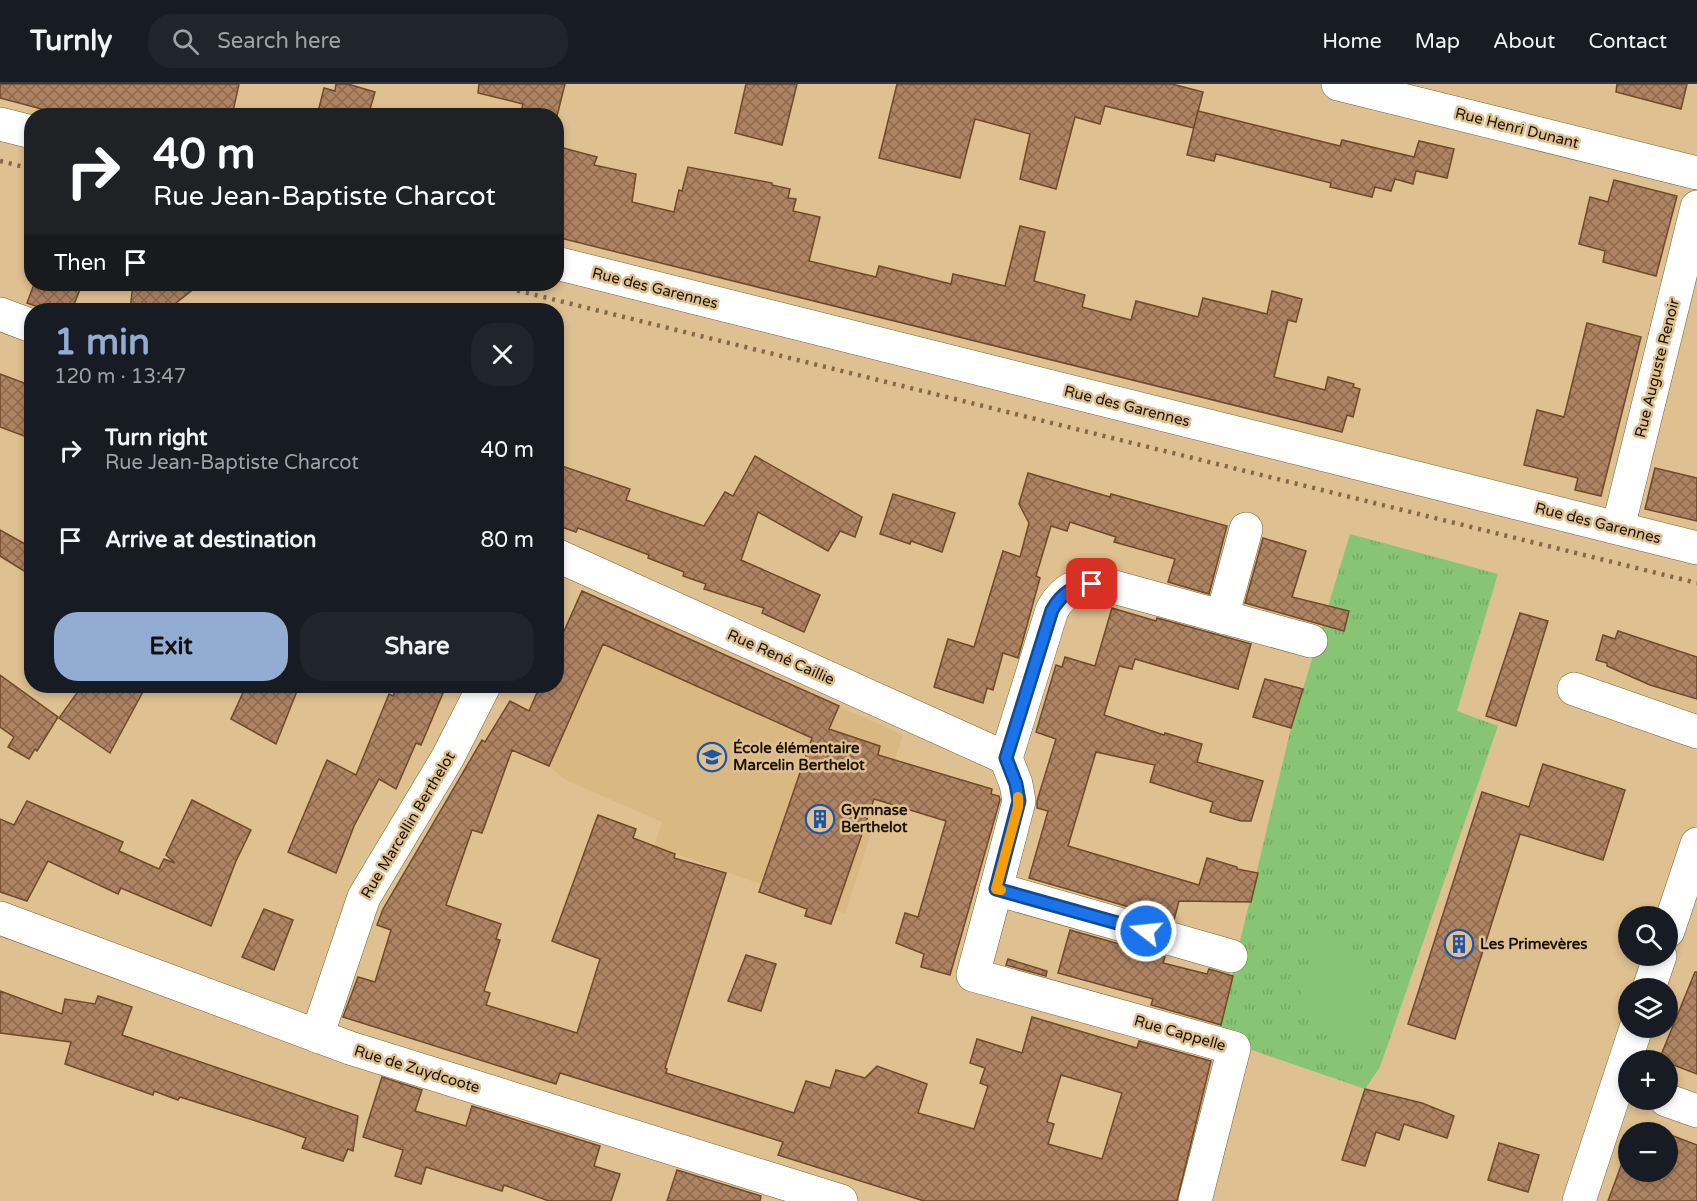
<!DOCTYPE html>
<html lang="en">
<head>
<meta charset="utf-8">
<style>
  :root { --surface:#171b24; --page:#20242c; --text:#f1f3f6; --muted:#9ea1a6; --line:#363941; --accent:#92acd2 }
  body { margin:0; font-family:"Varela Round",sans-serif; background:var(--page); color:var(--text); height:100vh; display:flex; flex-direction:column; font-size:22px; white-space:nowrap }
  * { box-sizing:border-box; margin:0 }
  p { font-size:20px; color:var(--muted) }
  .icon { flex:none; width:33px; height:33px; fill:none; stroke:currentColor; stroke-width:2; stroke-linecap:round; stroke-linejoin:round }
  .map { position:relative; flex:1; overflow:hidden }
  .sheet { position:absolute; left:24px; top:219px; width:540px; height:390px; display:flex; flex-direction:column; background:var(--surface); border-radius:24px; box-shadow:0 3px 9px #0003 }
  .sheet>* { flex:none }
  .hud { position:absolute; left:24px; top:24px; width:540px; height:183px; border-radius:24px; box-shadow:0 3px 9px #0003; background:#202124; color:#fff; overflow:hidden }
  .controls { position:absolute; left:1618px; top:822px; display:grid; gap:12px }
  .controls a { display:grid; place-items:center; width:60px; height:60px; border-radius:50%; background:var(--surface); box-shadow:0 3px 9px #0003; font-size:30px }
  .pin { position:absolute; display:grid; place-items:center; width:51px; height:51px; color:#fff; margin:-26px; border-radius:12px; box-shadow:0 3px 9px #0006 }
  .me { position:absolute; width:66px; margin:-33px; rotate:286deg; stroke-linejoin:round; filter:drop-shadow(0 0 4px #0008) }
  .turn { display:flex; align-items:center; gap:21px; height:126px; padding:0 30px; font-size:27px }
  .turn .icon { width:78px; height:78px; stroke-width:2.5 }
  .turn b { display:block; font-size:42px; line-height:51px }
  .then { display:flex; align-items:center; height:57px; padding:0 30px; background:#0003; gap:12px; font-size:22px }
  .round { display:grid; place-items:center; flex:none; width:63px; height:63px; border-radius:24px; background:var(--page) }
  .overview { display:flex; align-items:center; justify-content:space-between; height:102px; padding:0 30px }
  h1 { font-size:36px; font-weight:800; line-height:45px; color:var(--accent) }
  .button { display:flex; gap:12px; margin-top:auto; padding:12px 30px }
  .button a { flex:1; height:69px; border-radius:24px; background:var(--accent); color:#111; font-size:24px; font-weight:800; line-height:69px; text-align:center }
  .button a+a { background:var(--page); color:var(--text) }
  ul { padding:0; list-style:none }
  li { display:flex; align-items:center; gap:18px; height:90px; padding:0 30px }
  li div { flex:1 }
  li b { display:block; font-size:22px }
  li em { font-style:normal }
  header { display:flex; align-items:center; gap:36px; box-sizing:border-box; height:84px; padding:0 30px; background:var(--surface); border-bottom:2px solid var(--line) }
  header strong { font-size:28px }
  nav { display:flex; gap:33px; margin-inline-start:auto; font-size:21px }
  .search { width:420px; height:54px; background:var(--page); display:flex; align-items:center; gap:15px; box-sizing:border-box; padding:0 21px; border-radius:24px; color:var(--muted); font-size:22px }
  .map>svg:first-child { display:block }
  .built { fill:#dab882 }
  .grass { fill:url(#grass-tufts) }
  .park { fill:#87c575 }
  .building { fill:url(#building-cross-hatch); stroke:#704929; stroke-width:1.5; fill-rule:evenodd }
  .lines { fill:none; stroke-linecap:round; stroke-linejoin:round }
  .minor-casing { stroke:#7c6134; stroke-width:34 }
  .minor { stroke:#fff; stroke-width:33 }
  .rail { stroke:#7e694a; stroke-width:4.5; stroke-dasharray:3 6; stroke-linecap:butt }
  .route-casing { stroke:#114b97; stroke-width:15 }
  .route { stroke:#1a73e8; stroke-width:10 }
  .slow { stroke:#f59e0b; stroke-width:10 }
  .labels { text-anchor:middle; stroke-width:5; stroke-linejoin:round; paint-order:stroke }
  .street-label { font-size:15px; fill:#1e1303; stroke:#dec091 }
  .poi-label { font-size:15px; font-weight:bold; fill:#1e1303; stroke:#dec091; text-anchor:start }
</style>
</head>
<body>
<header>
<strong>Turnly</strong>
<div class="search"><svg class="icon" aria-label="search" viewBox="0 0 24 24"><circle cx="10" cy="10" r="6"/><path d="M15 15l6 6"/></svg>Search here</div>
<nav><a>Home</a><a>Map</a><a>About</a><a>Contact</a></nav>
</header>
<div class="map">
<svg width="1697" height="1117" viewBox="0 0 1697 1117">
  <defs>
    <pattern id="grass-tufts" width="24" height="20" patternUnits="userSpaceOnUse" patternTransform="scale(1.5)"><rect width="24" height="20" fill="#87c575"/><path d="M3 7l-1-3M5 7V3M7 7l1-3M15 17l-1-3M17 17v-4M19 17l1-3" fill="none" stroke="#74a864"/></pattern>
    <pattern id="building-cross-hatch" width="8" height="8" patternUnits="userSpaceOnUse" patternTransform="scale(1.5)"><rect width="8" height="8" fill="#ae8362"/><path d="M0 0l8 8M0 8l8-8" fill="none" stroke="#8d6a4f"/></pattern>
  </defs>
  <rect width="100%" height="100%" fill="#dec091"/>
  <polygon class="built" points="582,507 619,524 620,522 626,525 626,527 903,651 845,830 654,762 662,738 564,695 549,682 512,666 540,602 556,602 575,523 573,522 580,508"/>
  <polygon class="grass" points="1350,450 1498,490 1457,627 1498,642 1380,983 1365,1005 1217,954 1291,644"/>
  <path class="park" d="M1308 838C1338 846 1331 855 1350 872 1357 878 1362 879 1368 888L1365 898 1359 908 1372 931 1362 958 1336 957 1320 947 1297 899 1310 881Z"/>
  <g class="building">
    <polygon points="0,0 239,0 232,32 68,32 0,14"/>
    <polygon points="336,0 348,0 375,8 368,32 317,32 324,4 335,7"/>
    <polygon points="479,0 565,0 557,32 520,32 523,20 478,9"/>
    <polygon points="746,0 797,0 782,61 735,49"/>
    <polygon points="897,0 1172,0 1203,8 1194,44 1105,22 1100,40 1075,33 1056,105 1020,95 1030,50 975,35 960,94 879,74"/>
    <polygon points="1617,0 1687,0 1681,25 1616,8"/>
    <polygon points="1198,27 1340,62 1342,56 1414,73 1419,57 1454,65 1447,94 1416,87 1413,100 1395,95 1391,107 1375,103 1372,113 1330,103 1331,99 1216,70 1214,77 1187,71"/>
    <polygon points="556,62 597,73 594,81 636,90 632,118 674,128 679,106 682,107 688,83 772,99 772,101 790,105 788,114 796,115 793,127 820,133 809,177 876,193 879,182 951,200 953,190 1005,202 1020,142 1045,148 1034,197 1085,211 1082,223 1131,236 1136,217 1198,233 1203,214 1267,230 1272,207 1302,215 1296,238 1288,236 1274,293 1325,306 1328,293 1354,300 1353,303 1360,305 1353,333 1347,331 1342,348 556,153"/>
    <polygon points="1614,96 1677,112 1656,192 1603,178 1605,167 1579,160 1590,113 1608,118"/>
    <polygon points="34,200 82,200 72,226 47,226 27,219"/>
    <polygon points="133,200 200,200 167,226 130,226"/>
    <polygon points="1587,239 1641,253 1601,412 1575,406 1578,394 1524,381 1537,326 1564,333"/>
    <polygon points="0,290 32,302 32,355 0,343"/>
    <polygon points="755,372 862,433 855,453 840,447 828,467 758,428 741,476 820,511 804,548 762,529 764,524 704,505 706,500 683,492 684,488 648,474 649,471 578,444 576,448 556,441 556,380 630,405 626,416 704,442 725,408 733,412"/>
    <polygon points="1655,384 1697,394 1697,437 1645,425"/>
    <polygon points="1028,389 1110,413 1111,410 1227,442 1209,510 1168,498 1175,475 1114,458 1116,453 1070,438 1067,447 1051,442 1036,492 1040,494 1018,574 1003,569 993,606 987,604 983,619 934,603 948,555 974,563 1003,467 1020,473 1029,439 1019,420"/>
    <polygon points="893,410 955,429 942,468 911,457 910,460 880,450"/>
    <polygon points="0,446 32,464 32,492 0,472"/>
    <polygon points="1263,454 1306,467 1292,513 1349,527 1344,547 1245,519"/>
    <path d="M582 507 839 622 829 645 880 662 878 671 992 705 991 710 999 712 1000 716 950 891 921 883 924 870 896 859 905 829 918 833 946 737 874 715 831 840 805 832 807 825 759 808 812 654 603 560 549 682 512 666 482 749 472 746 446 821 501 840 496 855 500 856 484 907 490 909 486 921 577 949 600 875 552 857 598 731 636 745 633 754 675 770 674 774 726 789 665 984 667 985 666 989 794 1029 806 997 830 1004 836 986 865 994 877 982 927 1000 918 1029 974 1045 988 1002 980 999 985 984 970 979 977 955 1022 969 1032 933 1137 964 1139 957 1211 977 1177 1117H924L778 1071 783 1058 560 989 556 1000 343 933 358 893 375 898 391 846 377 841 383 825 482 656 485 658 510 617 529 627 540 602H556V565ZM1061 991 1122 1009 1102 1075 1048 1060 1054 1040 1047 1038Z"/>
    <polygon points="1112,524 1156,537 1157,534 1251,560 1238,605 1135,575 1132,585 1119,582 1104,631 1164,651 1165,649 1202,660 1197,678 1263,697 1251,737 1241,737 1210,728 1213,718 1150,698 1155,681 1096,668 1068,762 1199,801 1207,774 1237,783 1237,785 1258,789 1251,818 1179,817 1174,836 1029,794 1048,727 1037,724 1037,717 1056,655 1036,648 1056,581 1062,583 1065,573 1095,582"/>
    <polygon points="1520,529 1548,537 1516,642 1486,632"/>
    <polygon points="1618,547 1697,573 1697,615 1650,601 1607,582 1607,579 1596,576 1603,551 1615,555"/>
    <polygon points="0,591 58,633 37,667 35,665 29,675 8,663 14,653 0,643"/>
    <polygon points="1265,595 1303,605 1291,644 1253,633"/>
    <polygon points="82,602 146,602 110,669 59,634"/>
    <polygon points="246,602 299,602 276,660 231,635"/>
    <polygon points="397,602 446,602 421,661 416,659 396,705 379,695 354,742 336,789 288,768 327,676 356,691 389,610 393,612"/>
    <polygon points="1543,680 1625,706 1603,776 1520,750 1455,955 1408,940 1482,708 1529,723"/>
    <polygon points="192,716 251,746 236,777 211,842 121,804 118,810 48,777 27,817 0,808 0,735 14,741 27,717 123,758 119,767 159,785 164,775 175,779 166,771"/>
    <polygon points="264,825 293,836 274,886 242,873"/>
    <polygon points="1070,846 1165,873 1163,879 1207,890 1209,885 1233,892 1221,941 1151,921 1153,915 1058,889"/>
    <polygon points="746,871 776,880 761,927 728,917"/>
    <polygon points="1008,875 1047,887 1046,892 1006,881"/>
    <polygon points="1695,888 1697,888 1697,990 1668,979 1668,976 1659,976"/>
    <polygon points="0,907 62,930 65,915 95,920 98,912 132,923 122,951 358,1032 353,1067 348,1065 343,1077 302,1064 306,1054 281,1045 180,1013 178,1016 154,1007 153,1011 65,980 71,958 0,949"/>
    <polygon points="382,993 422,1006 415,1027 466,1042 472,1022 600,1062 594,1082 620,1090 611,1117 549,1117 504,1101 502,1107 426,1083 421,1100 395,1092 403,1066 363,1053"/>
    <polygon points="1365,1005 1422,1019 1454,1032 1447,1054 1404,1040 1399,1056 1376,1048 1365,1082 1342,1076"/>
    <polygon points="1668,1050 1697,1061 1697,1117 1608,1117 1629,1060 1629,1088 1668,1088"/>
    <polygon points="1499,1059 1539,1071 1528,1108 1488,1096"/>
    <polygon points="677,1086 761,1112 760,1117 667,1117"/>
  </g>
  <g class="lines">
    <g class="minor-casing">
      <g id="minor">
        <polyline points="1338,0 1697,89"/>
        <polyline points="0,40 32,48"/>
        <polyline points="556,179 1697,464"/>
        <polyline points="0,230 32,242"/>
        <polyline points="1618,444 1697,123"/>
        <polyline points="556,471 1006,674"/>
        <polyline points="1222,533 1246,445"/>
        <polyline points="1574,605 1697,648"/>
        <polyline points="996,805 973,891 1234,964 1195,1117"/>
        <polyline points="0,834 350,964 841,1117"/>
        <polyline points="1668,847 1697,760"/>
        <path d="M1231 872 996 805 1019 717 1016 700 1006 674 1052 526C1067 499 1086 497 1114 503L1311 557"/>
        <polyline points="1649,904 1660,872"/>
        <polyline points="317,952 364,813 448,673 484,602"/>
        <polyline points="1666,1016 1697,1027"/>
        <polyline points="1579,1117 1636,944"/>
      </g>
    </g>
    <use href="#minor" class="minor"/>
    <g class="rail">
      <polyline points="0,77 32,85"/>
      <polyline points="491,200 1697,499"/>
    </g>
  </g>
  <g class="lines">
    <g class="route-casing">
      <path id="route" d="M1092 500C1073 502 1062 509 1052 526L1006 674 1016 700 1019 717 996 805 1146 847"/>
    </g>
    <use href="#route" class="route"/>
    <polyline class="slow" points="1001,806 996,805 1018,723 1018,713"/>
  </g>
  <defs>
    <g id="school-ring" transform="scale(1.5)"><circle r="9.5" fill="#dec091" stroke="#1e55a7" stroke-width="1.5"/><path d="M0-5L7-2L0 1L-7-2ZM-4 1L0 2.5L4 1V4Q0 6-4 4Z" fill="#1e55a7"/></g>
    <g id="building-ring" transform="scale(1.5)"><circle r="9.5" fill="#dec091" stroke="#1e55a7" stroke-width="1.5"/><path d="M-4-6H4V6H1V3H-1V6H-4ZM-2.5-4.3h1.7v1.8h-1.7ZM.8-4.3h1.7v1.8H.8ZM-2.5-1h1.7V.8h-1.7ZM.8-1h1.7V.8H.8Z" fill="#1e55a7"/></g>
  </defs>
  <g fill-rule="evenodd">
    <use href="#school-ring" x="712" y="673"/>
    <use href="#building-ring" x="820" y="735"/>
    <use href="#building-ring" x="1459" y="860"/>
  </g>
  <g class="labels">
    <g class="street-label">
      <text transform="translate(1517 44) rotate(14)" y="5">Rue Henri Dunant</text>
      <text transform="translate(655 204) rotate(14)" y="5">Rue des Garennes</text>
      <text transform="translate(1657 284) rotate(-76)" y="5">Rue Auguste Renoir</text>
      <text transform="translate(1127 322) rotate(14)" y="5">Rue des Garennes</text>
      <text transform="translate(1598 439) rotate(14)" y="5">Rue des Garennes</text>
      <text transform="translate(781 573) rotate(24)" y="5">Rue René Caillie</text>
      <text transform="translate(408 741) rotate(-59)" y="5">Rue Marcellin Berthelot</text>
      <text transform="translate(1180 949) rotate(16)" y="5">Rue Cappelle</text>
      <text transform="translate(417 985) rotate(17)" y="5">Rue de Zuydcoote</text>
    </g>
    <g class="poi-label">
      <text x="733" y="669">École élémentaire<tspan x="733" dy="17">Marcelin Berthelot</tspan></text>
      <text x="841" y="731">Gymnase<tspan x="841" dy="17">Berthelot</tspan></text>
      <text x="1480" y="865">Les Primevères</text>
    </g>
  </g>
</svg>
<div class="controls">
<a><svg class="icon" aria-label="search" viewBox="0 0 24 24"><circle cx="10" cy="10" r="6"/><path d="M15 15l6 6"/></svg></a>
<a><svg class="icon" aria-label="layers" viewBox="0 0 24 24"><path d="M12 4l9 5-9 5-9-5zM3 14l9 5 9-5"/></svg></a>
<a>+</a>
<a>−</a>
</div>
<div class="pin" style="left:1092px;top:500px;background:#d93025"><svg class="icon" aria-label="arrive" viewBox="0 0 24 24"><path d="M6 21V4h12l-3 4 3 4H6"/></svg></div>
<svg class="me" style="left:1146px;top:847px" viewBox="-20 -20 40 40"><circle r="17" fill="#1a73e8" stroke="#fff" stroke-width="3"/><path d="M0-11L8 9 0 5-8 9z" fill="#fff"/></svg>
<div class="hud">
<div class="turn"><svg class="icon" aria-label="right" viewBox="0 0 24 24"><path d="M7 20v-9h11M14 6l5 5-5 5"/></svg><div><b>40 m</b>Rue Jean-Baptiste Charcot</div></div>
<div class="then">Then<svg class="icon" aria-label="arrive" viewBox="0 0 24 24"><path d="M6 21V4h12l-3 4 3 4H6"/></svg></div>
</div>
<section class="sheet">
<div class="overview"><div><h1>1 min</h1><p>120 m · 13:47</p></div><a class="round"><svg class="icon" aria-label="close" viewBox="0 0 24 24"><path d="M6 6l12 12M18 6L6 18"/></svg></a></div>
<ul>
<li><svg class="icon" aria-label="right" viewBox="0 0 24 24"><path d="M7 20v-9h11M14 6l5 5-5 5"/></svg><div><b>Turn right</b><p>Rue Jean-Baptiste Charcot</p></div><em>40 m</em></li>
<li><svg class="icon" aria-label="arrive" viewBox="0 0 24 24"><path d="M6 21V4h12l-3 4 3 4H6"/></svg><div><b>Arrive at destination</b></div><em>80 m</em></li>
</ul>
<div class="button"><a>Exit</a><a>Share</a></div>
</section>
</div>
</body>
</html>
